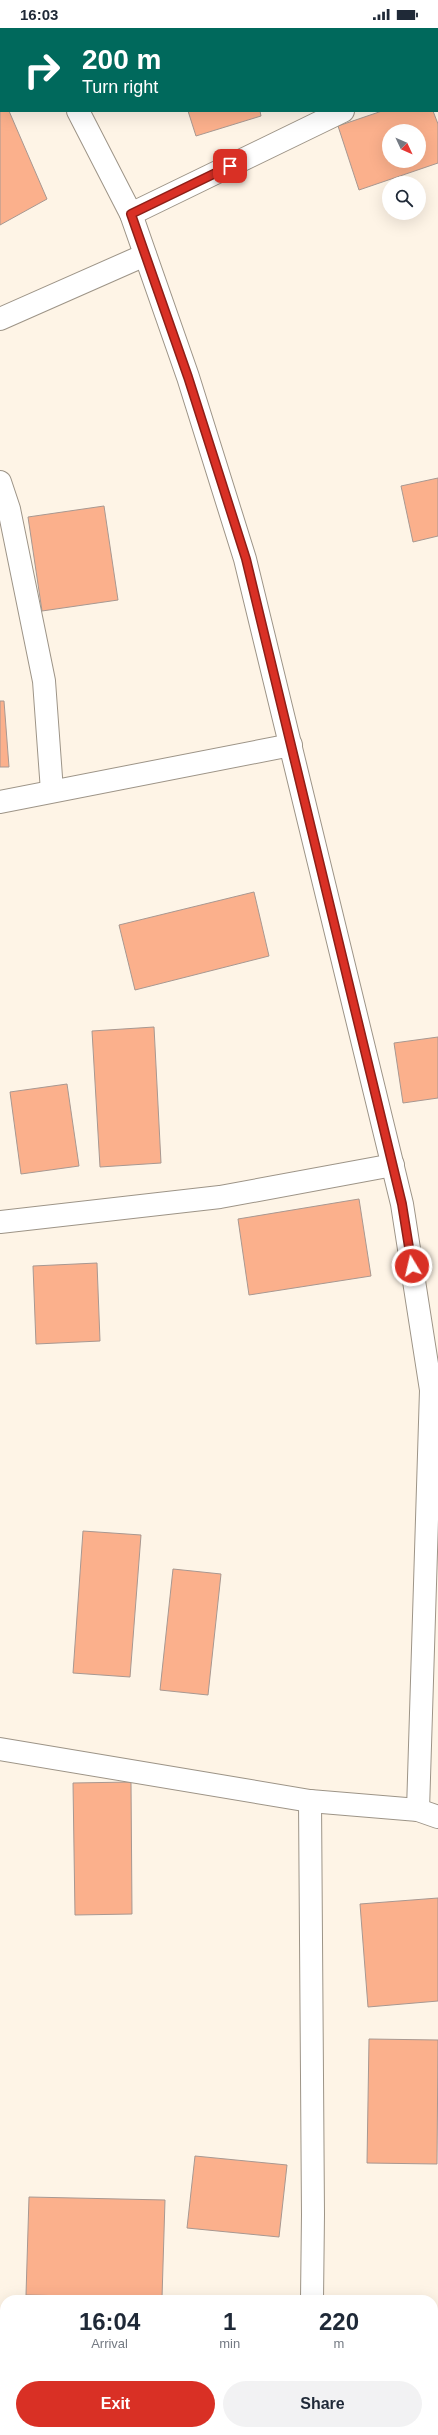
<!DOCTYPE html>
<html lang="en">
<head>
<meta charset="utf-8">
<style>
  :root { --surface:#fff; --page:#f2f2f3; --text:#1f2937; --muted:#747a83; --accent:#d93025 }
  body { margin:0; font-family:Arial,sans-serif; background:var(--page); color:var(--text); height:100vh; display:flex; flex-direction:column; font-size:15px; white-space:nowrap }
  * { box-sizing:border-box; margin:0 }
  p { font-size:13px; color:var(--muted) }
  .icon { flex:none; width:22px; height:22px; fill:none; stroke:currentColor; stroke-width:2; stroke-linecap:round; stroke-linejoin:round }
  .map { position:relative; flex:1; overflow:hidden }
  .details { position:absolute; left:0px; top:2267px; width:438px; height:140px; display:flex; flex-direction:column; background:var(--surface); border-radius:16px 16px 0 0; box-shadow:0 4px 16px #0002 }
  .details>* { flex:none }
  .hud { position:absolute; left:0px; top:0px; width:438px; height:84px; box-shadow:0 4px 16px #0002; background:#00695c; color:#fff; overflow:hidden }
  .needle { width:26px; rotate:134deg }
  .tools { position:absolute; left:382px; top:96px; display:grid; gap:8px }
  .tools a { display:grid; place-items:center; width:44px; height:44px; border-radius:50%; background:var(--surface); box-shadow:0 4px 16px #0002; font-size:20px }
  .pin { position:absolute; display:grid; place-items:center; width:34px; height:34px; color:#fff; margin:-17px; border-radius:8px; box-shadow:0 2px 6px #0006 }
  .me { position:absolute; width:44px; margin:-22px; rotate:351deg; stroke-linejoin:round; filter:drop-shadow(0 0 3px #0008) }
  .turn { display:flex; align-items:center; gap:14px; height:84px; padding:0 16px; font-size:18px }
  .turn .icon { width:52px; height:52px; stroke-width:2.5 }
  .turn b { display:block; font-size:28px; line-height:34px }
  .eta { display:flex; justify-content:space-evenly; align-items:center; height:68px; text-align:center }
  .eta b { font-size:24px; font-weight:800; line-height:28px }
  .primary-button { display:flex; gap:8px; margin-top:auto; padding:8px 16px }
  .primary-button a { flex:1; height:46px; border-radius:24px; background:var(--accent); color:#fff; font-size:16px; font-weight:800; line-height:46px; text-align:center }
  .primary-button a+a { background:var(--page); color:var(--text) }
  .status { display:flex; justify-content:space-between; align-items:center; height:28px; padding:0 20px; background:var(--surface); direction:ltr }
  .status svg { height:11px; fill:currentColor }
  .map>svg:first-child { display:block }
  .building { fill:#fbb08c; stroke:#a89891; fill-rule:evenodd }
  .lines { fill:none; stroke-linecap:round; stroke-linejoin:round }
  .street-casing { stroke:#9d9487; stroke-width:24 }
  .street { stroke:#fff; stroke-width:22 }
  .route-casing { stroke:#8d1f18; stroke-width:10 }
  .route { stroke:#d93025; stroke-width:7 }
</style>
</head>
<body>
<div class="status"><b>16:03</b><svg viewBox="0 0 49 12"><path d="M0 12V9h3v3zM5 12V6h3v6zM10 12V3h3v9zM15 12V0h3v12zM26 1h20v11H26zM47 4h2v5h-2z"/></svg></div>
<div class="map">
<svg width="438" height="2407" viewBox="0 0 438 2407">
  <rect width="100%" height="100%" fill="#fef4e6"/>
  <g class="building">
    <rect x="163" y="0" width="75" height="1"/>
    <polygon points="272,0 425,0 422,1"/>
    <polygon points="0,63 1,83 9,83 47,171 0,197"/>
    <polygon points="188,83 260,83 261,88 196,108"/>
    <path d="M382 83H433L438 96V135L359 162 338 98ZM389 103H419V133H389Z"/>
    <polygon points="438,450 438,508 413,514 401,458"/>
    <polygon points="104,478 118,572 42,583 28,489"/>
    <polygon points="0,673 4,673 9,739 0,739"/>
    <polygon points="254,864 269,928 135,962 119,897"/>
    <polygon points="154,999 161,1135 100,1139 92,1003"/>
    <polygon points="438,1009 438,1070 403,1075 394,1015"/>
    <polygon points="67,1056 79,1138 21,1146 10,1064"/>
    <polygon points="359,1171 371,1248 249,1267 238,1191"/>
    <polygon points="97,1235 100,1313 36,1316 33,1238"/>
    <polygon points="83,1503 141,1507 130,1649 73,1645"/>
    <polygon points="173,1541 221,1546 208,1667 160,1662"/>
    <polygon points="131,1754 132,1886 75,1887 73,1755"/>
    <polygon points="438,1870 438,1973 368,1979 360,1876"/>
    <polygon points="369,2011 438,2012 437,2136 367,2135"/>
    <polygon points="195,2128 287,2137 279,2209 187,2200"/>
    <polygon points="29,2169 165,2172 162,2270 26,2267"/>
    <rect x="116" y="2402" width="67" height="5"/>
  </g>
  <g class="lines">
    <g class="street-casing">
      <g id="street">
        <polyline points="35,0 35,1"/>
        <polyline points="437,38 438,37"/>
        <polyline points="78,83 131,186 188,349 245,531 402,1176 431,1362 418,1782"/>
        <polyline points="131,186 343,83"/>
        <polyline points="0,291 145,227"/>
        <polyline points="0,454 9,481 44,653 52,763"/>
        <polyline points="0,774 291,717"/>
        <polyline points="0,1194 220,1169 393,1137"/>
        <polyline points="0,1721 310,1773 418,1782 438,1789"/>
        <polyline points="310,1773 313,2186 312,2272"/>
        <polyline points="0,2326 5,2326"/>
        <polyline points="362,2402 378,2407"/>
      </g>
    </g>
    <use href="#street" class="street"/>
  </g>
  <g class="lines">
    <g class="route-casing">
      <polyline id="route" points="230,138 131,186 188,349 246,531 402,1176 412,1238"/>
    </g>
    <use href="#route" class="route"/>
  </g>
</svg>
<div class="tools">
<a><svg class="needle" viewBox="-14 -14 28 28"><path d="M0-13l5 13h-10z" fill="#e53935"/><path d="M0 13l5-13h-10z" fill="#747a83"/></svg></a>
<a><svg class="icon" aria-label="search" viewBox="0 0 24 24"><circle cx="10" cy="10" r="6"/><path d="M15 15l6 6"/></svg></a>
</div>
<div class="pin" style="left:230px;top:138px;background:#d93025"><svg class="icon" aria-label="arrive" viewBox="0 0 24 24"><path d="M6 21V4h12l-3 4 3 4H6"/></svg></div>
<svg class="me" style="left:412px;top:1238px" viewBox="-20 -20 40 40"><circle r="17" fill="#d93025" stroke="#fff" stroke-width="3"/><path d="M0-11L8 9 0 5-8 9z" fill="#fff"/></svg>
<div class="hud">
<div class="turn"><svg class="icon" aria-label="right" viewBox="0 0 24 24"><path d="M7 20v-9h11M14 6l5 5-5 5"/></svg><div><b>200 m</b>Turn right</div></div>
</div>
<section class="details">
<div class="eta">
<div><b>16:04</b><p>Arrival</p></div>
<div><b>1</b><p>min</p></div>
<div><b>220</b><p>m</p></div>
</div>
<div class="primary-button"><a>Exit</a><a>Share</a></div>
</section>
</div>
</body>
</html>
